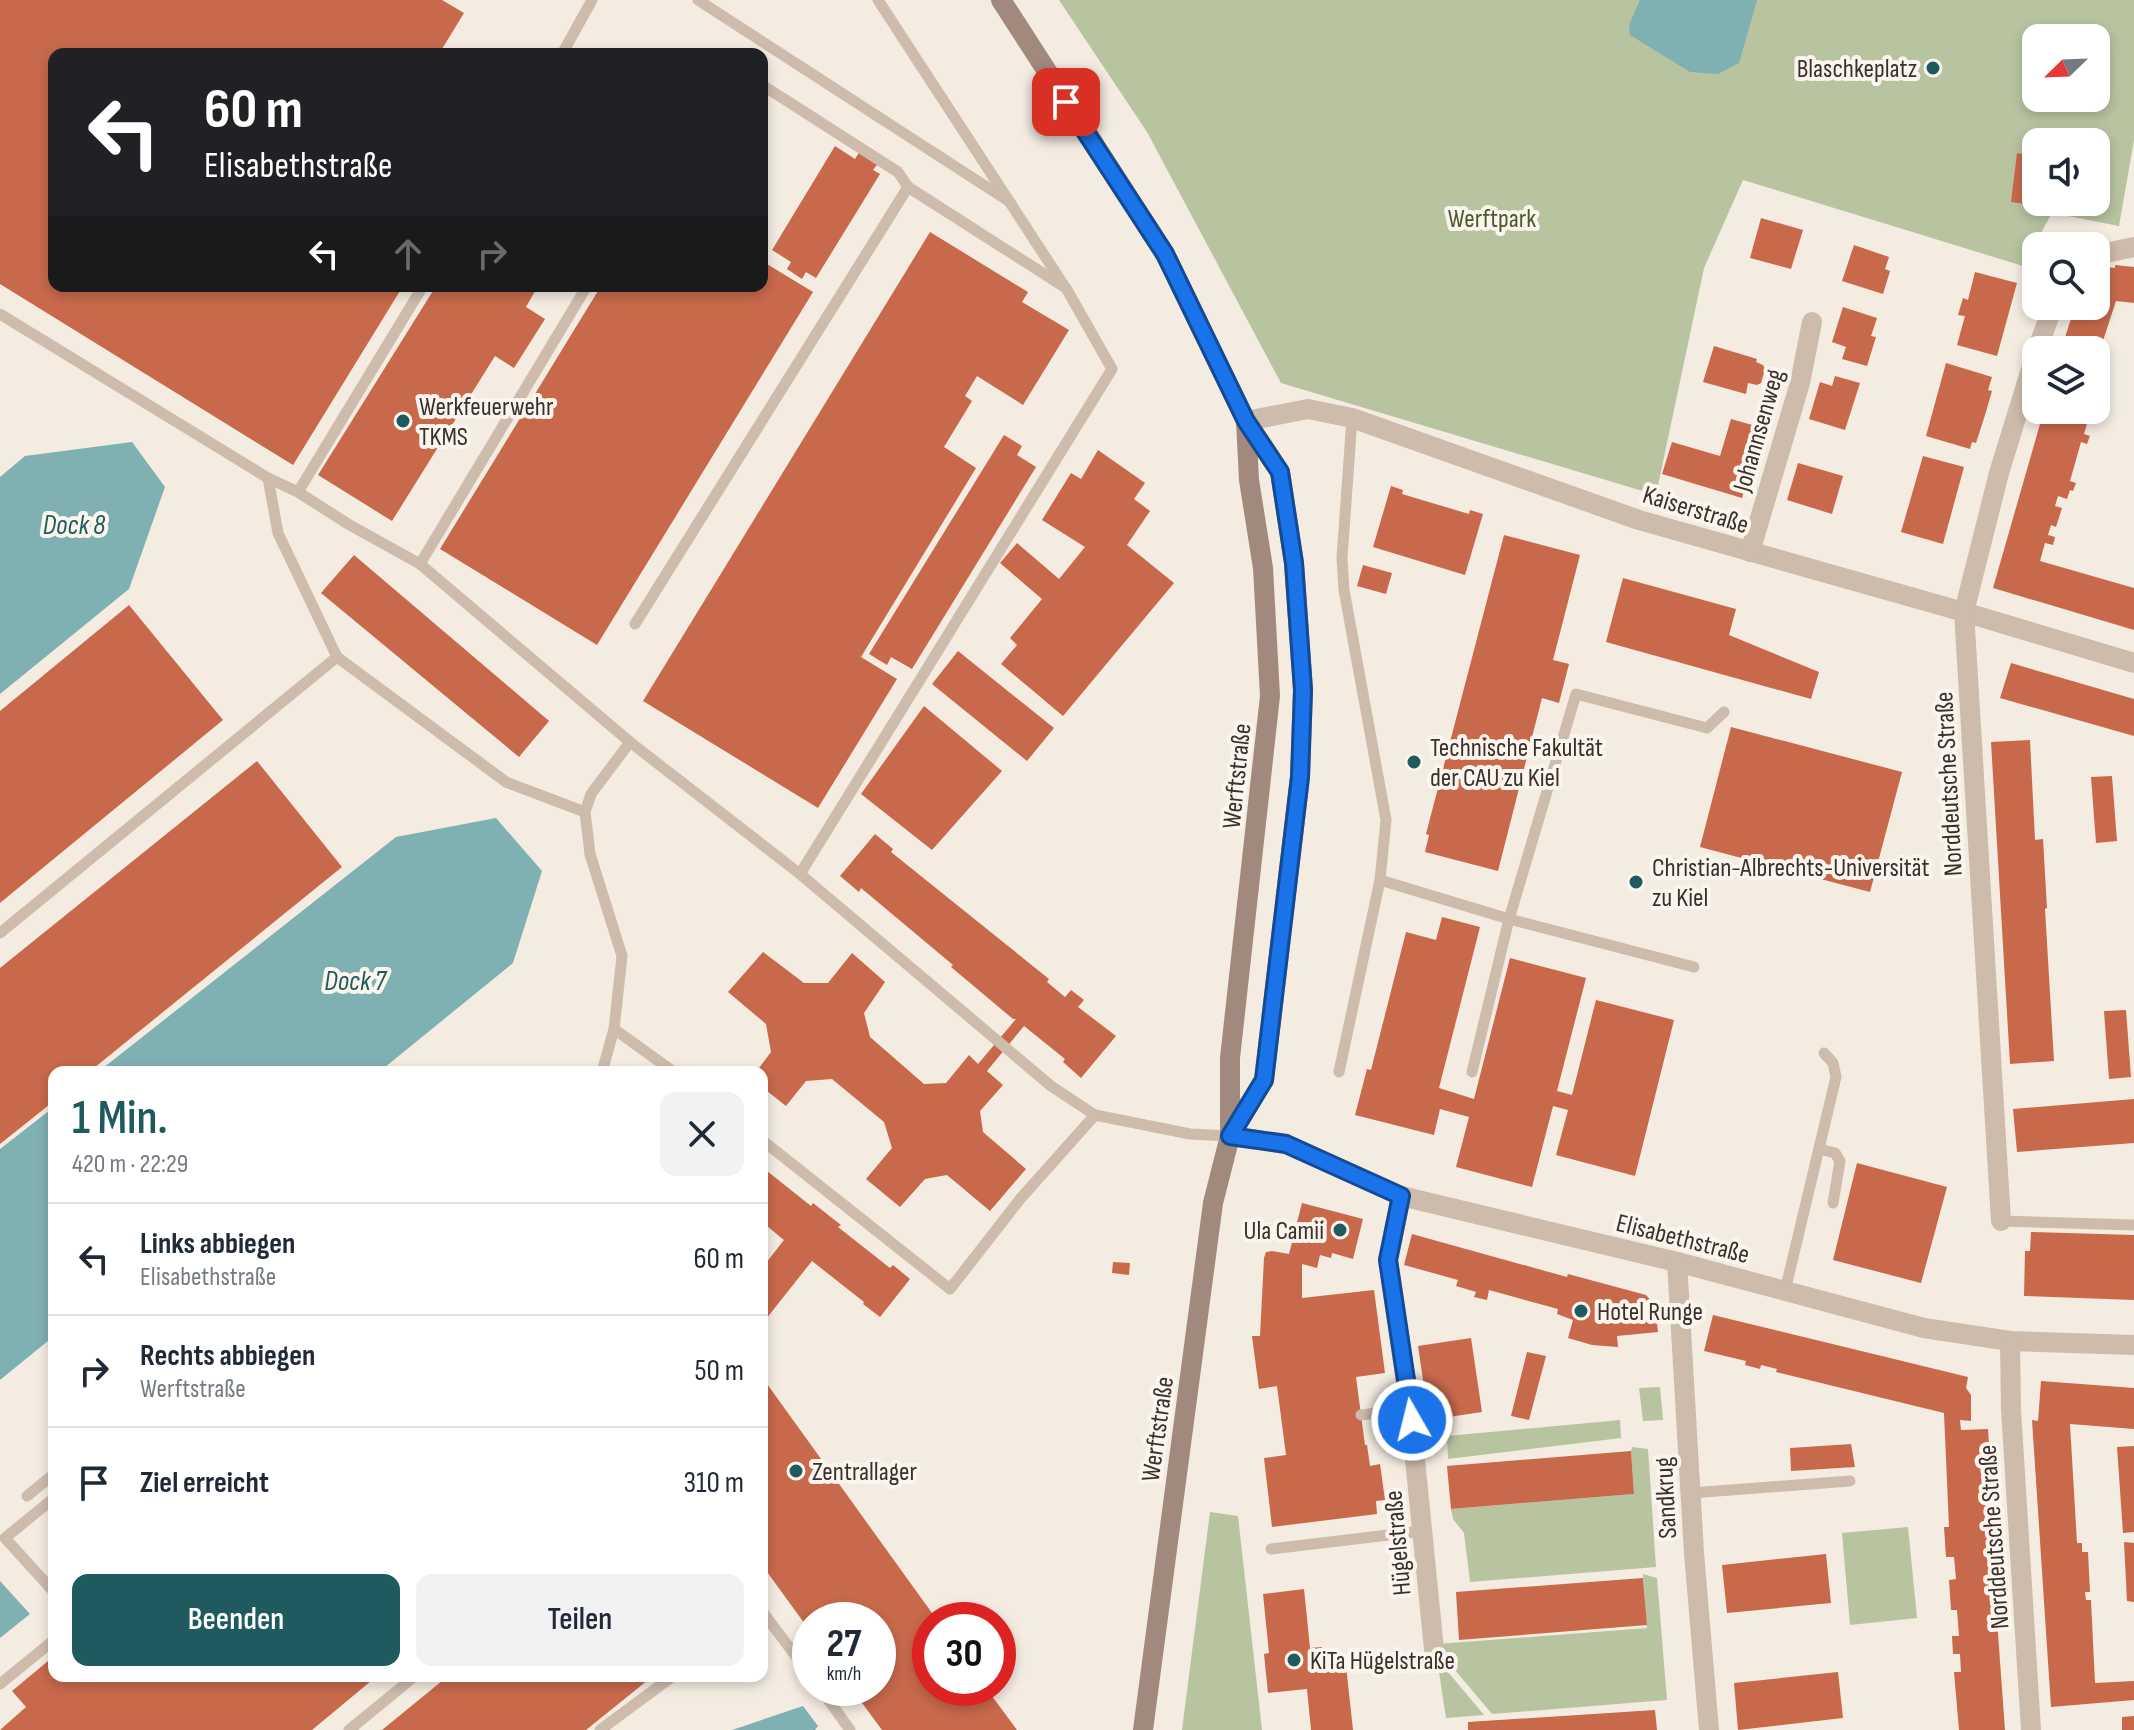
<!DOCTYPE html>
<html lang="de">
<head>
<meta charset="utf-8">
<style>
  :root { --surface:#fff; --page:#f2f2f3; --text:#1f2937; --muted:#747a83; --line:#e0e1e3; --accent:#1f5a5e }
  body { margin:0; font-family:"Sofia Sans Condensed",sans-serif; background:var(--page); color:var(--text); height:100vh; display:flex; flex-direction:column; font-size:30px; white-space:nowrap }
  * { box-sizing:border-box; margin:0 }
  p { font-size:26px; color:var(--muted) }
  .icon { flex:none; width:44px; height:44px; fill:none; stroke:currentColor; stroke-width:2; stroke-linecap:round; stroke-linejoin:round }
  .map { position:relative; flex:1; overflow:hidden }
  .drawer { position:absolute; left:48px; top:1066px; width:720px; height:616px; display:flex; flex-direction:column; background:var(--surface); border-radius:16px; box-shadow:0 4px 12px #0003 }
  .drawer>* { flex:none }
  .guide { position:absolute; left:48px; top:48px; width:720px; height:244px; border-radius:16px; box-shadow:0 4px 12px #0003; background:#202124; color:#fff; overflow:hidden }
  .needle { width:52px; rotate:247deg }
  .fabs { position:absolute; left:2022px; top:24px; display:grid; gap:16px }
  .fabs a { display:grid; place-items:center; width:88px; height:88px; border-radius:16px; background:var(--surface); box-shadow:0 4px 12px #0003; font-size:40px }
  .speed { position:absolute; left:792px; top:1602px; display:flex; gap:16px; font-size:40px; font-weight:700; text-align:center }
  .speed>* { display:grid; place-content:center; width:104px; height:104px; border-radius:50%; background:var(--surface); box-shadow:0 4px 12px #0003; line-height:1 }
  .speed small { font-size:20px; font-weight:400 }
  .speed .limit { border:12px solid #d22; background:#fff; color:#111 }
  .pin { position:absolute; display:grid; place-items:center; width:68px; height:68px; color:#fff; margin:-34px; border-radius:16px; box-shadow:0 4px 12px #0006 }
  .me { position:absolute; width:88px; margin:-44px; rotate:352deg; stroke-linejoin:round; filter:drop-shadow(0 0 6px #0008) }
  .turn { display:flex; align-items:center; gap:28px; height:168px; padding:0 24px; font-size:36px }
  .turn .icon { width:104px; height:104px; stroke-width:2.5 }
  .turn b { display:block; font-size:56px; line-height:68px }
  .lanes { display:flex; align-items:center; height:76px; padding:0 24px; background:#0003; justify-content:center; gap:40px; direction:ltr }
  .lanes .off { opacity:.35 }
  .round { display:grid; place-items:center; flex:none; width:84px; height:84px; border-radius:16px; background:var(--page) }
  .headline { display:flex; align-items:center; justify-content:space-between; height:136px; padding:0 24px }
  h1 { font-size:48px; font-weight:600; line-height:60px; color:var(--accent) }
  .cta { display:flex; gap:16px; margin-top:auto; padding:16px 24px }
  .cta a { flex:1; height:92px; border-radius:16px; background:var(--accent); color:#fff; font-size:32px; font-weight:600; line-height:92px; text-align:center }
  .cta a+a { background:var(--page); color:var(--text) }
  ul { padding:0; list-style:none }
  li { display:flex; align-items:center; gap:24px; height:112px; padding:0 24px; border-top:2px solid var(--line) }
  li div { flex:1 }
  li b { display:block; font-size:30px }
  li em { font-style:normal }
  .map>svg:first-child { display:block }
  .green { fill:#b8c4a0; fill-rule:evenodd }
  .water { fill:#7fb0b2 }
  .building { fill:#c8694b }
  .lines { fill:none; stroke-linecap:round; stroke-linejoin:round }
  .lane { stroke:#cdbbac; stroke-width:11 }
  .street { stroke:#cdbbac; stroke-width:20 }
  .secondary { stroke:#a18a7d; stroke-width:20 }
  .route-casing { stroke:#114b97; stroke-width:20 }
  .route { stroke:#1a73e8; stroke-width:14 }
  .poi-dot { fill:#1f5a5e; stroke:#fbf5ee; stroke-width:3 }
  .labels { text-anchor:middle; stroke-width:8; stroke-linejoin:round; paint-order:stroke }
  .poi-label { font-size:26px; fill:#3b302b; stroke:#fbf5ee; text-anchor:start }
  .park-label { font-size:26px; fill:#4a5a2e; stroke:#fbf5ee }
  .street-label { font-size:26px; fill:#3b302b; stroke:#fbf5ee }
  .water-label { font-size:28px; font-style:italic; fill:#1f5a5e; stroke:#fbf5ee }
</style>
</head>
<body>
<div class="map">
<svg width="2134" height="1730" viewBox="0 0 2134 1730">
  <rect width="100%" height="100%" fill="#f4ebe1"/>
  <g class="green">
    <path d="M1059 0H2134V140L2119 226 2052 213 2023 266 1743 180 1704 268 1656 495 1281 383 1147 132ZM2036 38H2096V98H2036ZM2036 142H2096V202H2036Z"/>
    <polygon points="1660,1387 1663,1420 1643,1421 1639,1388"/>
    <polygon points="1620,1420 1621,1438 1448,1459 1447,1436"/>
    <polygon points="1632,1447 1648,1449 1656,1567 1470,1582 1464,1533 1453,1519 1451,1509 1634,1494 1631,1451"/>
    <polygon points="1210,1512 1238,1516 1262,1730 1182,1730"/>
    <polygon points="1908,1527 1917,1618 1850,1625 1842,1533"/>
    <polygon points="1643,1574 1657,1578 1667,1700 1492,1714 1439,1651 1438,1644 1647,1628"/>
    <polygon points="1439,1672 1448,1672 1484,1715 1446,1718"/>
  </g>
  <g class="water">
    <polygon points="1640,0 1757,0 1739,63 1718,74 1690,72 1630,35 1629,25"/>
    <polygon points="132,442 165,487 129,589 0,694 0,477 25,456"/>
    <polygon points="496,818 542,871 513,963 379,1072 98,1072 396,837"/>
    <polygon points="54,1107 54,1336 0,1380 0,1149"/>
    <polygon points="0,1581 30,1614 0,1638"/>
    <polygon points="803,1706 818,1726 815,1730 732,1730"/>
  </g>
  <g class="building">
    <polygon points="0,0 442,0 464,13 439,54 54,54 54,286 403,286 293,465 0,284"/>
    <polygon points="835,146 855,159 860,151 879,162 873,170 880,174 816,278 806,272 802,279 787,269 791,262 772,250"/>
    <polygon points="2017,153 2036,156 2036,202 2043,202 2043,206 2011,202"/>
    <polygon points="1761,218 1803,230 1791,269 1750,258"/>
    <polygon points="930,232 1028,292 1022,302 1069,330 1023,405 977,376 965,396 972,401 944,447 976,468 861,657 897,679 818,808 643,701"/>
    <polygon points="1854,245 1889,257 1885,269 1890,271 1883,294 1842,281"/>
    <polygon points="762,261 813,292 597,645 440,549 601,286 762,286"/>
    <polygon points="2115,265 2134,267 2134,303 2116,301 2100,350 2107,352 2096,389 2096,350 2061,350 2075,306 2096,306 2096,278 2099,266 2115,268"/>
    <polygon points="1975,272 2017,283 1997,356 1957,345 1965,316 1958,315 1963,298 1968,300"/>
    <polygon points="436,286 538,286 526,307 545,319 514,368 495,356 392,521 318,475"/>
    <polygon points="1843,307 1877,318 1871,336 1876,337 1867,366 1842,359 1846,347 1832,342"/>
    <polygon points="1714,346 1757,359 1756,362 1763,365 1765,369 1761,383 1757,385 1748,383 1746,394 1703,382"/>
    <polygon points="1946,363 1992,377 1988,390 1992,391 1985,415 1976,443 1972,442 1970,449 1926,436"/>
    <polygon points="1835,376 1860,383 1845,430 1809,419 1820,382 1832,386"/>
    <polygon points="2044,410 2091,410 2084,434 2090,436 2087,444 2081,442 2070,481 2076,483 2073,491 2070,490 2067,499 2058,496 2055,506 2062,508 2056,527 2051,525 2048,535 2055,537 2053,545 2045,543 2040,561 2134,588 2134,630 1993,588"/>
    <polygon points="1731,419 1763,428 1742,498 1662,474 1672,442 1720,456"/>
    <polygon points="1004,435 1022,446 1017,455 1036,467 912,669 891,657 887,665 869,654"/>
    <polygon points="1098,450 1145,483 1134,499 1150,511 1127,545 1174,583 1063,716 1001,664 1017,645 1010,638 1042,599 1000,563 1017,543 1059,579 1085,547 1042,520 1071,473 1081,479"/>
    <polygon points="1923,456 1964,467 1943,544 1901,532"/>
    <polygon points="1798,463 1843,476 1832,514 1787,500"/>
    <polygon points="1391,486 1403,490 1402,494 1469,514 1470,510 1483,514 1465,575 1373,547"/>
    <polygon points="1504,535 1580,555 1553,660 1569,664 1559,703 1542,698 1498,871 1425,852 1429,835 1426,834"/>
    <polygon points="354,555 549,721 519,757 321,593"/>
    <polygon points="1363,565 1392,573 1386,594 1357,586"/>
    <polygon points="1623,578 1736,609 1729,635 1819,672 1811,699 1606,642"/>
    <polygon points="129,605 223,720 0,903 0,711"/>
    <polygon points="958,651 1054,728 1027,761 932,684"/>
    <polygon points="2011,663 2134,699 2134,736 2000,698"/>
    <polygon points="924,706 1002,771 932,850 861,794"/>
    <polygon points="1731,727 1902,772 1870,892 1700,847"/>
    <polygon points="2030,740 2035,840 2043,839 2047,908 2045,909 2054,1061 2010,1064 1991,742"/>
    <polygon points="257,761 342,867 89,1072 54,1072 54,1101 0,1144 0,968"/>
    <polygon points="2112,776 2117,841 2096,843 2091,777"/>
    <polygon points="875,834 893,849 891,852 1049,979 1047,982 1065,997 1071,990 1084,1000 1078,1007 1116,1036 1081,1078 1063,1062 1065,1059 1024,1026 987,1071 1003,1085 980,1111 983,1132 1026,1169 990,1211 947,1175 925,1179 900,1207 866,1179 892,1148 884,1122 832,1079 806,1081 786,1106 762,1087 762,1072 756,1072 771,1052 766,1024 728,992 763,952 804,983 828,983 852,953 885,982 864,1013 870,1037 924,1084 946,1083 969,1055 978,1064 1016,1019 1013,1019 951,967 953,965 861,888 859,892 840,876"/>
    <polygon points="1442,917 1480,927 1439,1088 1474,1099 1510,958 1586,978 1557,1091 1572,1095 1596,1000 1674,1020 1635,1176 1556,1155 1568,1110 1553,1106 1532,1187 1456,1167 1469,1117 1440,1109 1434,1135 1355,1115 1367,1069 1371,1070 1406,932 1436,940"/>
    <polygon points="2126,1010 2131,1077 2109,1079 2104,1011"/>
    <polygon points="2134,1099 2134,1143 2017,1152 2013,1109"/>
    <polygon points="1857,1163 1947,1187 1921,1283 1833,1260"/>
    <polygon points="762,1167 811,1206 813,1203 841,1225 838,1227 890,1268 893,1265 910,1279 880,1317 863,1304 864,1302 812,1261 762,1324 762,1268 784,1240 762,1222"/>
    <polygon points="1302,1203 1363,1219 1353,1259 1332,1253 1331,1258 1320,1255 1317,1268 1302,1264 1302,1298 1374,1290 1385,1373 1356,1377 1365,1445 1367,1445 1370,1466 1380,1464 1385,1500 1376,1501 1377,1514 1272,1527 1264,1458 1286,1455 1277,1386 1259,1389 1252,1336 1260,1336 1264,1258 1266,1252 1272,1251 1289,1254"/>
    <polygon points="2031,1232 2134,1235 2134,1300 2024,1296 2025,1251 2030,1251"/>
    <polygon points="1412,1234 1567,1277 1568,1274 1646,1295 1655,1305 1658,1332 1617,1336 1618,1347 1592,1345 1568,1338 1573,1320 1557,1314 1558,1309 1489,1290 1487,1300 1474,1297 1476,1292 1456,1286 1458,1280 1404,1265"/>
    <polygon points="1113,1262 1130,1263 1129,1275 1112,1273"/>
    <polygon points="1713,1315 1968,1377 1966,1388 1971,1395 1971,1421 1960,1420 1961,1430 1988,1429 1993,1509 1989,1510 2005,1730 1959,1730 1954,1672 1961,1672 1960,1654 1953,1654 1952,1636 1959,1636 1957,1610 1951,1610 1949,1580 1956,1579 1954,1557 1946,1557 1944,1527 1949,1527 1944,1413 1776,1372 1777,1369 1761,1365 1760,1369 1745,1365 1746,1361 1704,1351"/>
    <polygon points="1471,1338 1482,1412 1429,1420 1418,1346"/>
    <polygon points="1527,1352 1546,1356 1529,1420 1511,1416"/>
    <polygon points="762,1377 937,1620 930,1620 930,1688 986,1688 1017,1730 882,1730 851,1688 878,1688 878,1620 810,1620 810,1631 762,1565"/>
    <polygon points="2041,1381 2134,1388 2134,1429 2070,1424 2077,1543 2082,1543 2082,1552 2088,1552 2090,1592 2085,1592 2086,1600 2091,1600 2095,1683 2134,1681 2134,1700 2051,1707 2032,1420 2038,1421"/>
    <polygon points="1851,1444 1855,1467 1791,1471 1790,1448"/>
    <polygon points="2134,1446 2134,1532 2123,1533 2117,1447"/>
    <polygon points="1631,1451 1634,1494 1451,1509 1447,1466"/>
    <polygon points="2124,1542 2134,1543 2134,1602 2127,1601"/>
    <polygon points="1826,1554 1831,1603 1727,1613 1722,1565"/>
    <polygon points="1643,1578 1647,1625 1459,1640 1456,1592"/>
    <polygon points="1304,1589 1310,1648 1322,1647 1324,1668 1346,1666 1353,1730 1311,1730 1307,1689 1268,1693 1264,1654 1269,1653 1263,1594"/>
    <polygon points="54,1656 54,1676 377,1676 312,1730 0,1730 26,1707 12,1691"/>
    <polygon points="1838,1672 1843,1718 1738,1730 1734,1683"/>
    <polygon points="448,1676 653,1676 586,1730 382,1730"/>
    <polygon points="1655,1710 1657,1730 1468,1730 1468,1722"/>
    <polygon points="2134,1716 2134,1730 2122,1730 2122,1717"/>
  </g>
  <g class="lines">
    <g class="lane">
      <polyline points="698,0 1010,202"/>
      <polyline points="878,0 1063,284"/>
      <polyline points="562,54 592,0"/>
      <polyline points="762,85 898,172 908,187"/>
      <polyline points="0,314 268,478 298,492 348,524 420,564 630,742 800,874 1051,1086 1095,1115 1190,1134 1230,1136"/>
      <polyline points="268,478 278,533 337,657 506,782 585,812"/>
      <polyline points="298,492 423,286"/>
      <polyline points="420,564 587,286"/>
      <polyline points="635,624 908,187 1066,288 1112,369 800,874"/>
      <polyline points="1380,880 1509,919 1694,967"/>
      <polyline points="0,933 337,657"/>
      <polyline points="614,1029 674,1072"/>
      <polyline points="602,1072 614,1029 622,956 590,854 585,812 591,794 630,742"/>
      <polyline points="1339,1072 1380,880 1386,820 1344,590 1342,558 1352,418"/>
      <polyline points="1472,1072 1509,919 1576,694 1707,728 1724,712"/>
      <polyline points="762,1140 950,1289 1021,1198 1095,1115"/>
      <polyline points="1819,1149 1835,1153 1840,1161 1833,1203"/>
      <polyline points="2001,1221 2134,1225"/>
      <polyline points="1785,1291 1836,1077 1833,1063 1824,1053"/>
      <polyline points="1361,1415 1410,1409"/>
      <polyline points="1691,1493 1850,1481"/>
      <polyline points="27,1496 54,1474"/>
      <polyline points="54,1498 5,1538 54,1592"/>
      <polyline points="1271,1549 1422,1531"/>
      <polyline points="762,1611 810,1675"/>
      <polyline points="0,1684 54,1640"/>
      <polyline points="820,1688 850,1730"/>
      <polyline points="349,1730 415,1676"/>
      <polyline points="600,1730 673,1676"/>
    </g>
    <g class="street">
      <polyline points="2096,255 2134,247"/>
      <polyline points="2037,350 2053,306"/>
      <polyline points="1246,421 1308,409 1352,418 1639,520 1964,612 2134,663"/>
      <polyline points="1750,552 1800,383 1812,322"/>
      <polyline points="1230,1136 1286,1144 1401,1196 1677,1262 1924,1328 2010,1341 2134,1345"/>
      <polyline points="1401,1196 1388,1260 1410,1409 1434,1649"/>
      <polyline points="2001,1221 1964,612 1999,473 2036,353"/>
      <polyline points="1677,1262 1694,1553 1709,1730"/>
      <polyline points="2010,1341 2011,1409 2031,1730"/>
    </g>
    <g class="secondary">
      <polyline points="1001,0 1165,254 1246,421 1280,472 1294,563 1303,690 1300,777 1264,1080 1230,1136"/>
      <polyline points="1143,1730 1213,1203 1230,1136 1230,1058 1270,696 1263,568 1249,480 1246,421"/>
    </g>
  </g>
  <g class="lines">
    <g class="route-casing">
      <polyline id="route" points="1066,102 1165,254 1246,421 1280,472 1294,563 1303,690 1300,777 1264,1080 1230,1136 1286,1144 1401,1196 1388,1260 1412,1420"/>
    </g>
    <use href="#route" class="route"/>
  </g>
  <g class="poi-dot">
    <circle cx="1933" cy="68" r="8"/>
    <circle cx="403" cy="421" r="8"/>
    <circle cx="1414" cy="762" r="8"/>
    <circle cx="1636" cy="882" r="8"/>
    <circle cx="1340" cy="1230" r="8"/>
    <circle cx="1581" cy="1311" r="8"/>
    <circle cx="796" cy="1471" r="8"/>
    <circle cx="1294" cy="1660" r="8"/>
  </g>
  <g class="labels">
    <g class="poi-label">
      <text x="1917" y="77" text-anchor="end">Blaschkeplatz</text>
      <text x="419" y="415">Werkfeuerwehr<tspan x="419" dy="30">TKMS</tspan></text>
      <text x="1430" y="756">Technische Fakultät<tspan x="1430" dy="30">der CAU zu Kiel</tspan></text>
      <text x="1652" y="876">Christian-Albrechts-Universität<tspan x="1652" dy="30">zu Kiel</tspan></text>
      <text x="1324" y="1239" text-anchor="end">Ula Camii</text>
      <text x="1597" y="1320">Hotel Runge</text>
      <text x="812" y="1480">Zentrallager</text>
      <text x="1310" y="1669">KiTa Hügelstraße</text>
    </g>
    <g class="park-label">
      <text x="1492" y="227">Werftpark</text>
    </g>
    <g class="street-label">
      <text transform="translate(1758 430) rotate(-74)" y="9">Johannsenweg</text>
      <text transform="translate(1696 509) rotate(17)" y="9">Kaiserstraße</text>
      <text transform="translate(1236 776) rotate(-84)" y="9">Werftstraße</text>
      <text transform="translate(1948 784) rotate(-93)" y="9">Norddeutsche Straße</text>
      <text transform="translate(1683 1238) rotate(14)" y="9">Elisabethstraße</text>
      <text transform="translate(1157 1429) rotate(-82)" y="9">Werftstraße</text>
      <text transform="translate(1665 1498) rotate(-93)" y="9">Sandkrug</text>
      <text transform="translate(1993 1537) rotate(-94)" y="9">Norddeutsche Straße</text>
      <text transform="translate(1397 1543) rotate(-95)" y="9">Hügelstraße</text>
    </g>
    <g class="water-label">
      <text x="74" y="534">Dock 8</text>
      <text x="355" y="990">Dock 7</text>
    </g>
  </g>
</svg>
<div class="fabs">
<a><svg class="needle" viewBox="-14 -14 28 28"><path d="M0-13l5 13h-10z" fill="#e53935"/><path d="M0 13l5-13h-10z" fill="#747a83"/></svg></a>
<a><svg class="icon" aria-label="sound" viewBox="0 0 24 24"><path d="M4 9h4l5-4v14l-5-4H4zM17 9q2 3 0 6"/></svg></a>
<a><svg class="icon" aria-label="search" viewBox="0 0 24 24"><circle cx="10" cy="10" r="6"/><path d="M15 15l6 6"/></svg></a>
<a><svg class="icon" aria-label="layers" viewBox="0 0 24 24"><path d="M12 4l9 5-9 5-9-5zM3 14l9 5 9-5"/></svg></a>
</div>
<div class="speed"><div>27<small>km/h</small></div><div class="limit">30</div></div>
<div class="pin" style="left:1066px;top:102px;background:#d93025"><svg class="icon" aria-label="arrive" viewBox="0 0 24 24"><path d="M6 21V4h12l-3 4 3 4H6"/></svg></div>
<svg class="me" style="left:1412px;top:1420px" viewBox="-20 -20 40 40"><circle r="17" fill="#1a73e8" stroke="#fff" stroke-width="3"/><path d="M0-11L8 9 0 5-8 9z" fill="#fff"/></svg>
<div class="guide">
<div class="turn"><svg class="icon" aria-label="left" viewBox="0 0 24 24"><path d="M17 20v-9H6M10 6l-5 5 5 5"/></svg><div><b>60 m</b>Elisabethstraße</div></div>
<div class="lanes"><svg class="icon" aria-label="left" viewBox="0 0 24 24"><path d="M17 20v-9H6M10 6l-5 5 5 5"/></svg><svg class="icon off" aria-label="ahead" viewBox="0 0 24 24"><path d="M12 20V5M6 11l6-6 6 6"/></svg><svg class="icon off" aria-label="right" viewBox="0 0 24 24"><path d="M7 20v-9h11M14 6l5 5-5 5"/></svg></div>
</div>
<section class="drawer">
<div class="headline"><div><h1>1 Min.</h1><p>420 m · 22:29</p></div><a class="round"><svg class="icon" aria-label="close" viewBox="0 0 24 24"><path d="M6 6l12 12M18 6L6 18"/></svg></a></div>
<ul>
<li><svg class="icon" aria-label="left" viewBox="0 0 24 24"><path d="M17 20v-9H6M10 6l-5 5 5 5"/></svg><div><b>Links abbiegen</b><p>Elisabethstraße</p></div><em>60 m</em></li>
<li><svg class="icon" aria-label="right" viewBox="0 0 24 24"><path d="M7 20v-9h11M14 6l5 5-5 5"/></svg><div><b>Rechts abbiegen</b><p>Werftstraße</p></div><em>50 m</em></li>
<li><svg class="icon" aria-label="arrive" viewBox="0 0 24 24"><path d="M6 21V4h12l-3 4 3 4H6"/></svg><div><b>Ziel erreicht</b></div><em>310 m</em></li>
</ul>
<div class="cta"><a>Beenden</a><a>Teilen</a></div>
</section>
</div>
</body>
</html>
